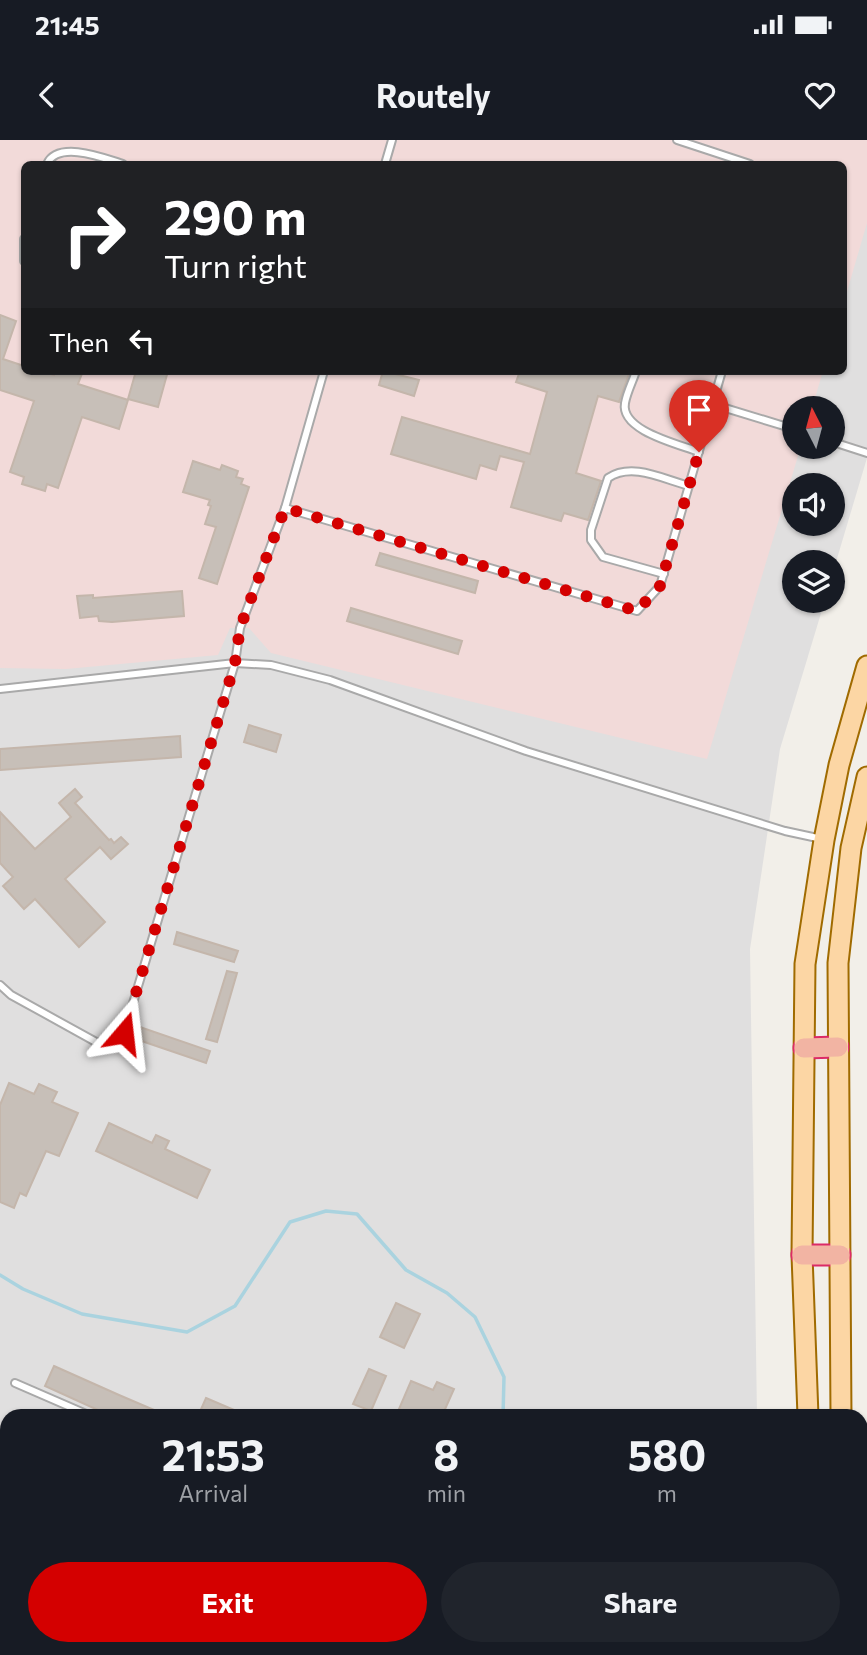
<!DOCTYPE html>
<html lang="en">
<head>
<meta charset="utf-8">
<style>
  :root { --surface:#171b24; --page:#20242c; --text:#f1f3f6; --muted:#9ea1a6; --accent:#d40000 }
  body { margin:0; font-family:Commissioner,sans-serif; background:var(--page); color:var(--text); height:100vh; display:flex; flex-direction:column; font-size:26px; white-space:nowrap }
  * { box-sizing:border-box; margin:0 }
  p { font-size:23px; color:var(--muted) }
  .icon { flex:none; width:38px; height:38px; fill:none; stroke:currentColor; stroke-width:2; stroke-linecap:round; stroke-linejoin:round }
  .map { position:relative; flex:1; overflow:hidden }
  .sheet { position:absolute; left:0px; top:1269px; width:868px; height:247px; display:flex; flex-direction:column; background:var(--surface); border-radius:21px 21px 0 0; box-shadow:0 2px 5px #0004 }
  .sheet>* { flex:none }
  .hud { position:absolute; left:21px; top:21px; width:826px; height:214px; border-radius:10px; box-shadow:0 2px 5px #0004; background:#202124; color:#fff; overflow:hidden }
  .needle { width:46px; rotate:354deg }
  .buttons { position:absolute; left:782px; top:256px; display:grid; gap:14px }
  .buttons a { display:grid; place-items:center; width:63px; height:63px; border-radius:50%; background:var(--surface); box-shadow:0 2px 5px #0004; font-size:35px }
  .pin { position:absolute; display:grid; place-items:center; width:60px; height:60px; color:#fff; margin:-72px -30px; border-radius:50% 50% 50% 0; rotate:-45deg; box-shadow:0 0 7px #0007 }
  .pin .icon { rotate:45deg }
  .me { position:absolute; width:77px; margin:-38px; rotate:17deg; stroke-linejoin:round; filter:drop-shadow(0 0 5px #0008) }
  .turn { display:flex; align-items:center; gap:24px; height:147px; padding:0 28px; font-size:32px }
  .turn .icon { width:91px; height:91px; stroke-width:2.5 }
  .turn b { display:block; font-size:49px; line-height:60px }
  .then { display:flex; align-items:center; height:66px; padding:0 28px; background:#0003; gap:14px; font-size:26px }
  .eta { display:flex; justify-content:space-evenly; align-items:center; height:119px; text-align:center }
  .eta b { font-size:42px; font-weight:700; line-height:49px }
  .button { display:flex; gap:14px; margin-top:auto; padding:14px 28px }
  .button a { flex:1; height:80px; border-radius:42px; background:var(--accent); color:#fff; font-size:28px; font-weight:700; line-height:80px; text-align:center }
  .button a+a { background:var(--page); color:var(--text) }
  .status { display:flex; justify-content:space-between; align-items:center; height:49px; padding:0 35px; background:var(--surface); direction:ltr }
  .status svg { height:19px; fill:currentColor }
  header { display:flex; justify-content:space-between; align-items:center; height:91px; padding:0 28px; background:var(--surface); font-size:32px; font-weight:700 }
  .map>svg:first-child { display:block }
  .residential { fill:#e0dfdf; fill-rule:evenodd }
  .commercial { fill:#f2dad9 }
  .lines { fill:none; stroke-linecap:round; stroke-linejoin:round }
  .stream { stroke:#aad3df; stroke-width:3.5 }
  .building { fill:#c7bfb8; stroke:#c4b6ab; stroke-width:2 }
  .service-casing { stroke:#a9a9a9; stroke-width:10 }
  .minor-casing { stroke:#a9a9a9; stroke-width:16 }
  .primary-casing { stroke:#a06b00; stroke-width:23 }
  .trunk-casing { stroke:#dc2a67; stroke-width:23 }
  .service { stroke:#fff; stroke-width:6 }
  .minor { stroke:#fff; stroke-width:12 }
  .primary { stroke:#fcd6a4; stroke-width:19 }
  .trunk { stroke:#f2b4a3; stroke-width:19 }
  .route { stroke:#d40000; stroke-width:12; stroke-dasharray:0 21.6 }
</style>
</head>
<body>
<div class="status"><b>21:45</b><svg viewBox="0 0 49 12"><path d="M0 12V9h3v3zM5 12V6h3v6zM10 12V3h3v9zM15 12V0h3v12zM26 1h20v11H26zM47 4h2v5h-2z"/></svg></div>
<header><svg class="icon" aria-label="back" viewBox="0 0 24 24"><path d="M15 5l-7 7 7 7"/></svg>Routely<svg class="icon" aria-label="heart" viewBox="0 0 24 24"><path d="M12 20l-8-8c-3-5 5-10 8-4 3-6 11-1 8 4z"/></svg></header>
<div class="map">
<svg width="867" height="1515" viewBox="0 0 867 1515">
  <rect width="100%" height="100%" fill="#f2efe9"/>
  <path class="residential" d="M0 0H867V318L833 432V422H794V460H825L780 609 750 809 757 1276H7V1508H768L771 1515H0ZM24 24H844V231H24ZM794 268H833V306H794ZM794 345H833V383H794Z"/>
  <polygon class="commercial" points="0,0 867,0 867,83 844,162 844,24 24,24 24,231 823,231 812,268 794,268 794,306 801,306 707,619 271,513 249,488 230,488 218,515 66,529 0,528"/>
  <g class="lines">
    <polyline class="stream" points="0,1135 23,1149 82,1174 187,1192 235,1166 290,1082 326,1071 357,1074 406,1130 447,1153 475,1177 504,1237 503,1276"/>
  </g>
  <g class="building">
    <polygon points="0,175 16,181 3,219 24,226 24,231 41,231 54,235 55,231 83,231 78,244 128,260 119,289 82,277 58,348 47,344 45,351 22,344 24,337 10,332 34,261 0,250"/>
    <polygon points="136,231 168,231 158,267 128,259"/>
    <polygon points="383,231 419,240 414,256 379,245"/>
    <polygon points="520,231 630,231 619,262 598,256 576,333 601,341 588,380 564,373 561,381 511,367 524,322 500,316 496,330 480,325 476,339 391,314 402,277 530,314 547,252 516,242"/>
    <polygon points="193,321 220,330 222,325 238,331 236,337 243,339 241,344 249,347 217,444 199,438 216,387 205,384 211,366 208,365 210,360 183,352"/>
    <polygon points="380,413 478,441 475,453 376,425"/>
    <polygon points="182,451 184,476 112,482 99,481 98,476 80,478 77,456 93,455 93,458"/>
    <polygon points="351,468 462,501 458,514 347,481"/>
    <polygon points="249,585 281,595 276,612 244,602"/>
    <polygon points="180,596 181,617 0,630 0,609"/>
    <polygon points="75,649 82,657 75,663 109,700 111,699 114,703 121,697 128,704 111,719 100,707 65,739 105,782 79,807 35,759 24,769 3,746 13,737 0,723 0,672 35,709 71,677 59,663"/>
    <polygon points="177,792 238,811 234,822 174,804"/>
    <polygon points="227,831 237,833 217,902 206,899"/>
    <polygon points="134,885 210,911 206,923 130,897"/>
    <polygon points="9,943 34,954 39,944 57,952 52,962 78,973 59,1016 46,1011 26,1056 20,1053 14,1068 0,1062 0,965"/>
    <polygon points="109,983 152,1003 156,995 169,1001 165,1009 210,1030 197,1058 96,1011"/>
    <polygon points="396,1163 420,1174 404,1208 380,1197"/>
    <polygon points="54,1226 119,1255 168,1276 111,1276 45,1246"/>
    <polygon points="369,1229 386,1236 371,1271 353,1264"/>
    <polygon points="411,1241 433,1250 437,1242 454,1249 442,1276 396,1276"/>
    <polygon points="206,1258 248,1276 198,1276"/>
  </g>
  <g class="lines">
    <g class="service-casing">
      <g id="service">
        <polyline points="677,0 750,24"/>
        <path d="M47 24C58 0 104 18 123 24"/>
        <polyline points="385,24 392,0"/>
        <polyline points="24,99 24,121"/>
        <path d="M636 231C633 241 627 252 625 263 620 291 679 304 699 312"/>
        <polyline points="712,264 794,289"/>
        <polyline points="833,302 867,313"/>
        <polyline points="285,368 637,471 660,446 722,231"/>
        <path d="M664 434 603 417 591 400V390L608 338C632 322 663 339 689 346"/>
        <polyline points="0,549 235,523 271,525 330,540 526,611 785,691 822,699"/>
        <polyline points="0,845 11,855 96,902 111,902 124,893 235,523 240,488 285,368 324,231"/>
        <polyline points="15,1243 91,1276"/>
      </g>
    </g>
    <g class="minor-casing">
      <g id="minor">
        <polyline points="0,1349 7,1352"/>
        <polyline points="0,1454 7,1457"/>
        <polyline points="131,1508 147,1515"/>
        <polyline points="386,1508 401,1515"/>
      </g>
    </g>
    <g class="primary-casing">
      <g id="primary">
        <polyline points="808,1276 802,1115 805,824 824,700 839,625 867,526"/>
        <polyline points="841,1276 838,823 851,708 867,637"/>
        <polyline points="861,1494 867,1512"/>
        <polyline points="834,1508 836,1515"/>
      </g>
    </g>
    <g class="trunk-casing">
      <g id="trunk">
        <polyline points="804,908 838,907"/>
        <polyline points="802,1115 840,1115"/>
      </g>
    </g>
    <use href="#service" class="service"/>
    <use href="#minor" class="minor"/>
    <use href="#primary" class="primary"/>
    <use href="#trunk" class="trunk"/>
  </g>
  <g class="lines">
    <polyline class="route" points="124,893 235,523 240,488 285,368 637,471 660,446 699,312"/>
  </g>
</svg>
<div class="buttons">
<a><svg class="needle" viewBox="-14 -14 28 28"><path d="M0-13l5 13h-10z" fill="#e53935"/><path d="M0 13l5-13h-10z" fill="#9ea1a6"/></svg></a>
<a><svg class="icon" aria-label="sound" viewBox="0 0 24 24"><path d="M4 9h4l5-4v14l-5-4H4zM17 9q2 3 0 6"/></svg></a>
<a><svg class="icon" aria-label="layers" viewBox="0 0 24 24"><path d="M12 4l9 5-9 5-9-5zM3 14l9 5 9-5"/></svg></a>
</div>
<div class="pin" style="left:699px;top:312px;background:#d93025"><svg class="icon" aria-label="arrive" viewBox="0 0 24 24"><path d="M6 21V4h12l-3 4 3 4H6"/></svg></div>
<svg class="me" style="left:124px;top:893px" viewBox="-20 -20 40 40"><path d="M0-17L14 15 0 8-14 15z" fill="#d40000" stroke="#fff" stroke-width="4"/></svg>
<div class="hud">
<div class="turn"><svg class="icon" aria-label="right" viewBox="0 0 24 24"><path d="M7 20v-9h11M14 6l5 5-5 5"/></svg><div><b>290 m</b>Turn right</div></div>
<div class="then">Then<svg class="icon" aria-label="left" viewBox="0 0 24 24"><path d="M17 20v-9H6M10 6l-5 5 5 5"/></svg></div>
</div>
<section class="sheet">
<div class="eta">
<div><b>21:53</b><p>Arrival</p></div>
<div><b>8</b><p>min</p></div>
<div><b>580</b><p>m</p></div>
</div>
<div class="button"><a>Exit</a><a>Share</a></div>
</section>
</div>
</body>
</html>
